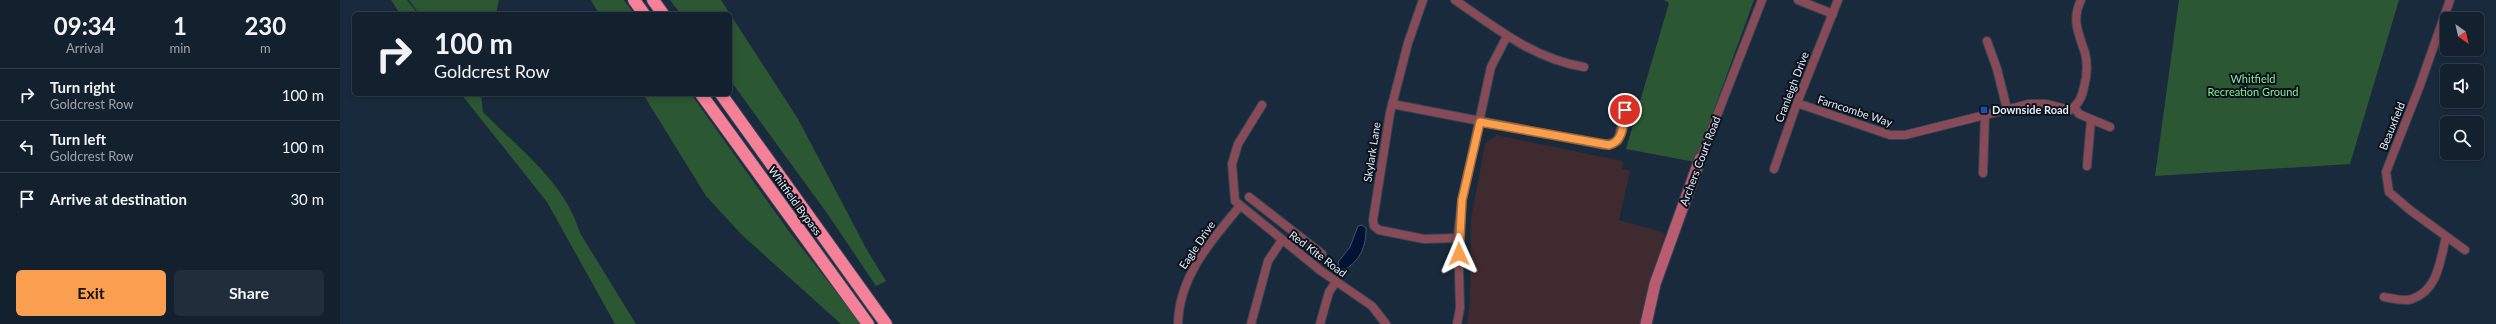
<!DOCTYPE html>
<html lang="en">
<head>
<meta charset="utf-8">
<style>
  :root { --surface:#13202e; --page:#202d3a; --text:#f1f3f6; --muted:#9da3aa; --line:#323e4a; --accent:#fa9f4f }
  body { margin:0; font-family:Lato,sans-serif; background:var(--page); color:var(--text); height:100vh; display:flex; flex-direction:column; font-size:15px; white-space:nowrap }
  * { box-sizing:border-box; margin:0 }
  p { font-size:13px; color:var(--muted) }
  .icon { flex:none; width:22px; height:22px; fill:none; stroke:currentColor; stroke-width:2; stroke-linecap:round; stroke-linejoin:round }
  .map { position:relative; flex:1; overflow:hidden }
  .sheet { display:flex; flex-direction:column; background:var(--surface); width:340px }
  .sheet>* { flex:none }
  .banner { position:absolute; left:12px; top:12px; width:380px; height:84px; border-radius:6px; box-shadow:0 2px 6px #0003,0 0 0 1px var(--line); background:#13202e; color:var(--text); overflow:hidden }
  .needle { width:26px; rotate:146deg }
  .controls { position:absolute; left:2100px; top:12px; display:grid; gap:8px }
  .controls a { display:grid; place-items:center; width:44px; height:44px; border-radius:6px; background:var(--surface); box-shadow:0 2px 6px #0003,0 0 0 1px var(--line); font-size:20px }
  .pin { position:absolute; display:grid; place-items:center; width:34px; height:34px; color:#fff; margin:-17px; border:2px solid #fff; border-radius:50%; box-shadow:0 1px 4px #0007 }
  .me { position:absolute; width:44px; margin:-22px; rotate:359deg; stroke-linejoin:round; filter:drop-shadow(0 0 3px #0008) }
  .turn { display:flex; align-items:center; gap:14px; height:84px; padding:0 16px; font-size:18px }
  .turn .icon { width:52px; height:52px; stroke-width:2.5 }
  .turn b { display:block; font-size:28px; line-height:34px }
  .eta { display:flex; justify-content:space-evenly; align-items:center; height:68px; text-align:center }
  .eta b { font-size:24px; font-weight:700; line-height:28px }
  .primary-button { display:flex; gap:8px; margin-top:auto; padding:8px 16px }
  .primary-button a { flex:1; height:46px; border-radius:6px; background:var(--accent); color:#111; font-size:16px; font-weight:700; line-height:46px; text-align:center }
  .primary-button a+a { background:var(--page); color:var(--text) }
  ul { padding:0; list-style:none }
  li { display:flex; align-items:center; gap:12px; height:52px; padding:0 16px; border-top:1px solid var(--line) }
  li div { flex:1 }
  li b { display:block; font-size:15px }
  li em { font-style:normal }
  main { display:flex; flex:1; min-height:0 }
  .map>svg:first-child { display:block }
  .education { fill:#3e2a2f }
  .green { fill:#2b5733 }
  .water { fill:#001333; stroke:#43546e }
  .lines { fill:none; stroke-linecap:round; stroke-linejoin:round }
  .street-casing { stroke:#354557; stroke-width:10 }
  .secondary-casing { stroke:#354557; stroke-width:13 }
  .highway-casing { stroke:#354557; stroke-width:14 }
  .street { stroke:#864b56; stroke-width:8 }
  .secondary { stroke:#b95c70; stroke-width:11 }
  .highway { stroke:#f58199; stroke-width:12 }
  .route-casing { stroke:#a26733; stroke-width:10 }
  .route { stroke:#fa9f4f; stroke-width:7 }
  .transit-dot { fill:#1a4fb4; stroke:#0b121b; stroke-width:1.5 }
  .labels { text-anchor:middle; stroke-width:4; stroke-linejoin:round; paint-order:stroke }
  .park-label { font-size:11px; fill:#87eb97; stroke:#0b121b }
  .street-label { font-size:11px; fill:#e0ebf7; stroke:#0b121b }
  .poi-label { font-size:11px; font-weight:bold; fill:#e0ebf7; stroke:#0b121b; text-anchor:start }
</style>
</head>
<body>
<main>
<section class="sheet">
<div class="eta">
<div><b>09:34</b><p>Arrival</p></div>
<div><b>1</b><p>min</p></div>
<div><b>230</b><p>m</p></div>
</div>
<ul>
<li><svg class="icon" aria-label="right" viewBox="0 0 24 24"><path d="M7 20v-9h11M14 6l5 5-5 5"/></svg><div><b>Turn right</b><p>Goldcrest Row</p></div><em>100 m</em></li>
<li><svg class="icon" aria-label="left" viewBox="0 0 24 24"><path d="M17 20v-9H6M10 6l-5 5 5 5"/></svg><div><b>Turn left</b><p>Goldcrest Row</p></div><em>100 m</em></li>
<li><svg class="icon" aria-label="arrive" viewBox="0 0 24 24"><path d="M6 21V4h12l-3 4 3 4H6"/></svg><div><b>Arrive at destination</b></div><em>30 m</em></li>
</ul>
<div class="primary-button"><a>Exit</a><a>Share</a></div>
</section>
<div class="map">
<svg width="2156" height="324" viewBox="0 0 2156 324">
  <rect width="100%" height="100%" fill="#192a3d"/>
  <polygon class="education" points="1156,135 1283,161 1282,169 1290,171 1279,220 1325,233 1303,324 1127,324 1130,301 1131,219 1145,144"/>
  <g class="green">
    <polygon points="51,0 67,0 78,14 60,14"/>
    <polygon points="69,0 159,0 156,14 79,14"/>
    <polygon points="251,0 284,0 294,14 259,14"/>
    <polygon points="330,0 381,0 458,119 527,250 546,281 536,286 489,216 390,80 390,14 341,14"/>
    <polygon points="1324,0 1414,0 1355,162 1286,149 1329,3"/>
    <polygon points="1839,0 2059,0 2010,164 1815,176"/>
    <path d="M121 94H141L143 112C179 149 225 182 240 233L296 324H275L207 202Z"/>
    <polygon points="303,94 351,94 448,230 521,324 501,324 402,235 366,196"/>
  </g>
  <path class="water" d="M1022 225 1026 228C1026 246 1021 259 1006 269H1000L998 262 1010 247 1018 226Z"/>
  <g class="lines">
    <g class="street-casing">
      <g id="street">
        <polyline points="1083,0 1068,43 1050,113 1033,220 1034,226 1039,230 1084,239 1119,238"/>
        <path d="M1115 0C1156 28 1194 59 1244 67"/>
        <polyline points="1458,0 1493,14"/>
        <polyline points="2110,0 2079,88 2046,172 2049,192 2070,210 2125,250"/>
        <polyline points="1647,41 1657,69 1667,109"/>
        <path d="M1457 103 1550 135H1565L1689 104H1706L1730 110C1739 104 1742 97 1744 87 1747 76 1748 65 1745 53 1739 34 1731 20 1741 0"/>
        <polyline points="1052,104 1264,145 1278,141 1285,110"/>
        <polyline points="922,105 898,144 892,164 895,201 981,271 1032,306 1046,324"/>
        <polyline points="1734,107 1739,114 1770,127"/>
        <polyline points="1360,159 1422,0"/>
        <polyline points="1747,166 1751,120"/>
        <polyline points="1434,169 1457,103 1498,0"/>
        <polyline points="1643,173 1645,115"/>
        <polyline points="909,197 982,254"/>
        <path d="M2044 297C2051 298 2064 302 2072 299 2098 290 2100 261 2106 237"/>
        <path d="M838 324C839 276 871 241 900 206"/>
        <polyline points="911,324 928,261 942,240"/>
        <polyline points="980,324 989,292 996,282"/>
        <polyline points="1117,324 1120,308 1118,234 1122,200 1151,67 1167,36"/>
      </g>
    </g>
    <g class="secondary-casing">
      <polyline id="secondary" points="1306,324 1315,284 1360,159"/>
    </g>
    <g class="highway-casing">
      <g id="highway">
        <polyline points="294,0 304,14"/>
        <polyline points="313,0 323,14"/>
        <polyline points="361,94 528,324"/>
        <polyline points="381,94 546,324"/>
      </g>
    </g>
    <use href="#street" class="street"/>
    <use href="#secondary" class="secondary"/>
    <use href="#highway" class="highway"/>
  </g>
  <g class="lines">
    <g class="route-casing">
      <path id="route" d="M1119 254 1122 200 1140 122 1269 145C1284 141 1283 124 1285 110"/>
    </g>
    <use href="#route" class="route"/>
  </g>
  <rect class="transit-dot" x="1640" y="106" width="8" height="8" rx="2"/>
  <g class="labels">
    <g class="park-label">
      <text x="1913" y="83">Whitfield<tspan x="1913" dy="13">Recreation Ground</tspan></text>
    </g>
    <g class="street-label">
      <text transform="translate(1452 87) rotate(-69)" y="4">Cranleigh Drive</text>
      <text transform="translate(1515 111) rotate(18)" y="4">Farncombe Way</text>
      <text transform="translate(2052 126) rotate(-68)" y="4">Beauxfield</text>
      <text transform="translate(1032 152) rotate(-81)" y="4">Skylark Lane</text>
      <text transform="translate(1360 161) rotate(-69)" y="4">Archers Court Road</text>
      <text transform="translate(455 201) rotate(54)" y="4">Whitfield Bypass</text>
      <text transform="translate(857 245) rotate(-56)" y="4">Eagle Drive</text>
      <text transform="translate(978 254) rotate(37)" y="4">Red Kite Road</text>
    </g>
    <g class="poi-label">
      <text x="1652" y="114">Downside Road</text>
    </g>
  </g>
</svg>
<div class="controls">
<a><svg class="needle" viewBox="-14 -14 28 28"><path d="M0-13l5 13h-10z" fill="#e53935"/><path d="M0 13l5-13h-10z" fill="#9da3aa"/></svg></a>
<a><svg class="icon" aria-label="sound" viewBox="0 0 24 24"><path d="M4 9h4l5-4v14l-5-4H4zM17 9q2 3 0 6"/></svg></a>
<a><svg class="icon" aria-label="search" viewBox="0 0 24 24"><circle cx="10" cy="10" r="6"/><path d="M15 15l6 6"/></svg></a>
</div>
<div class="pin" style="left:1285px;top:110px;background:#d93025"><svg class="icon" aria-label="arrive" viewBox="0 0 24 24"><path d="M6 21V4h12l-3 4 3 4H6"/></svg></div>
<svg class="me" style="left:1119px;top:254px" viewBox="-20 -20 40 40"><path d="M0-17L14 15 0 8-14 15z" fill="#fa9f4f" stroke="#fff" stroke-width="4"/></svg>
<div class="banner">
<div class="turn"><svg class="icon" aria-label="right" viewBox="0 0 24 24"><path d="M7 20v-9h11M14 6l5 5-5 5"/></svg><div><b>100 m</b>Goldcrest Row</div></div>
</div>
</div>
</main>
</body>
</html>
